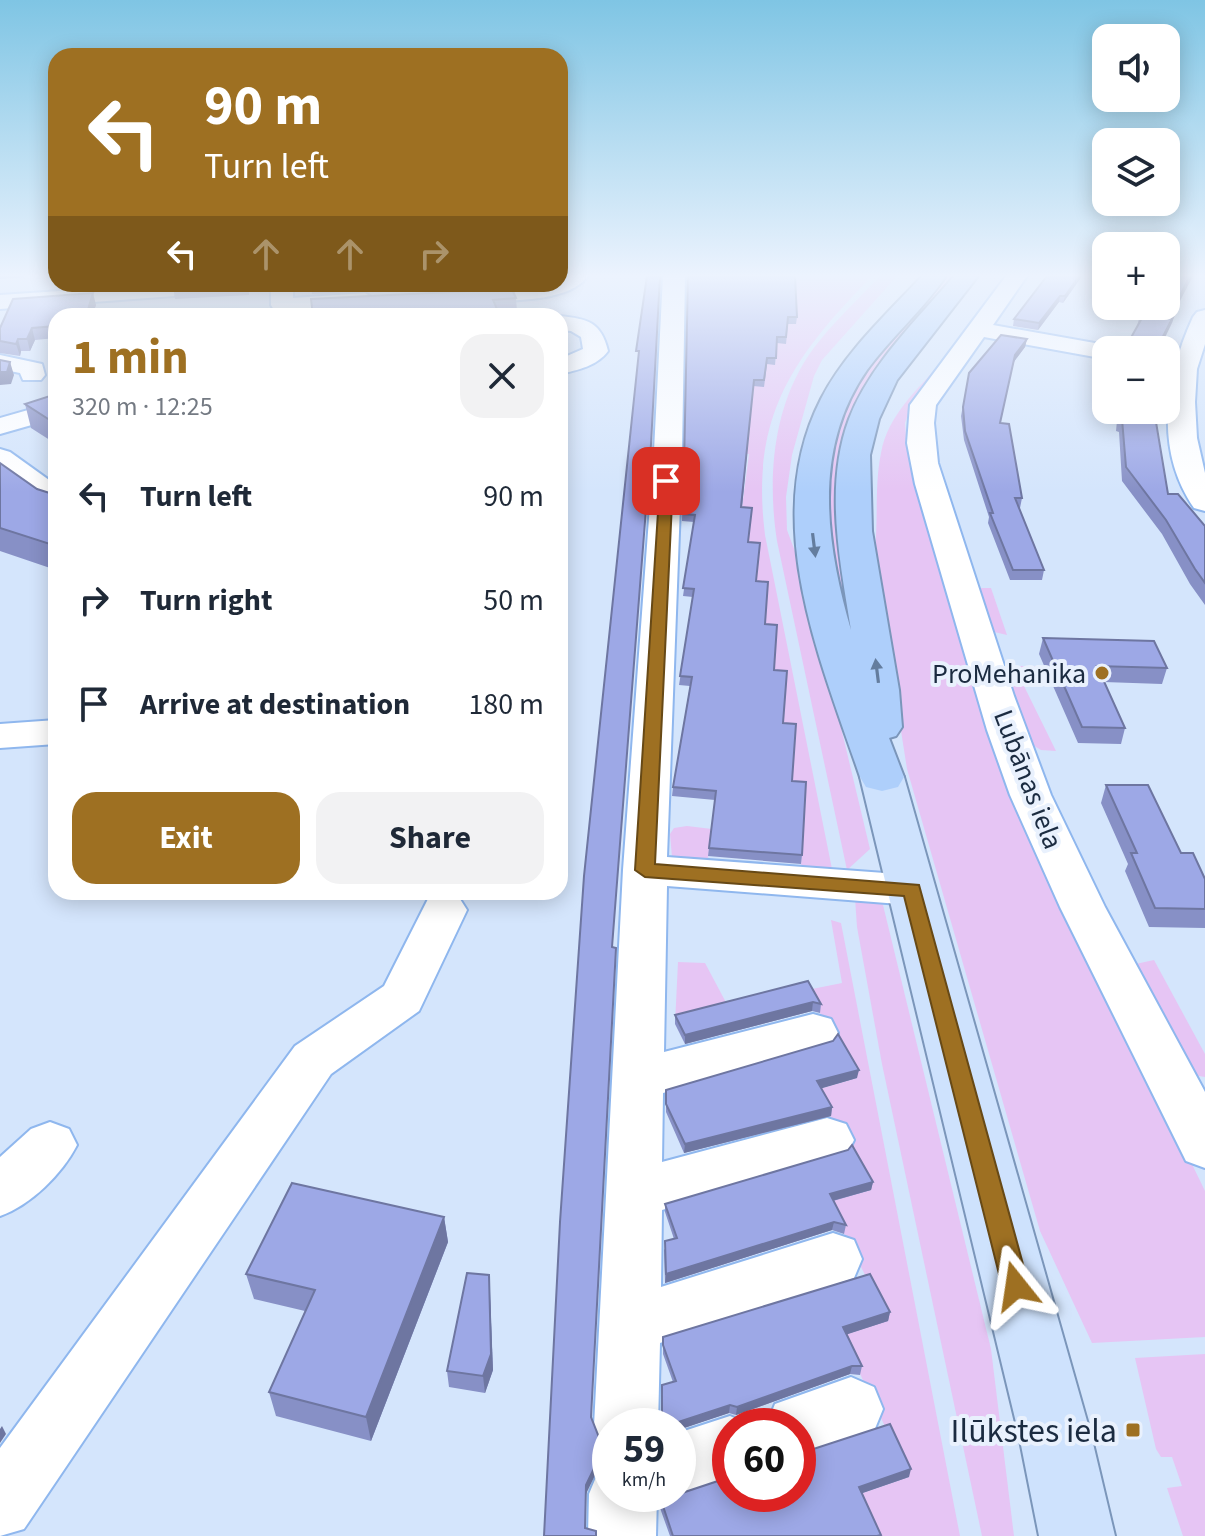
<!DOCTYPE html>
<html lang="en">
<head>
<meta charset="utf-8">
<style>
  :root { --surface:#fff; --page:#f2f2f3; --text:#1f2937; --muted:#747a83; --accent:#9e7022 }
  body { margin:0; font-family:"Source Sans 3",sans-serif; background:var(--page); color:var(--text); height:100vh; display:flex; flex-direction:column; font-size:30px; white-space:nowrap }
  * { box-sizing:border-box; margin:0 }
  p { font-size:26px; color:var(--muted) }
  .icon { flex:none; width:44px; height:44px; fill:none; stroke:currentColor; stroke-width:2; stroke-linecap:round; stroke-linejoin:round }
  .map { position:relative; flex:1; overflow:hidden }
  .details { position:absolute; left:48px; top:308px; width:520px; height:592px; display:flex; flex-direction:column; background:var(--surface); border-radius:24px; box-shadow:0 4px 20px #0003 }
  .details>* { flex:none }
  .top-card { position:absolute; left:48px; top:48px; width:520px; height:244px; border-radius:24px; box-shadow:0 4px 20px #0003; background:#9e7022; color:#fff; overflow:hidden }
  .fabs { position:absolute; left:1092px; top:24px; display:grid; gap:16px }
  .fabs a { display:grid; place-items:center; width:88px; height:88px; border-radius:16px; background:var(--surface); box-shadow:0 4px 20px #0003; font-size:40px }
  .speed { position:absolute; left:592px; top:1408px; display:flex; gap:16px; font-size:40px; font-weight:700; text-align:center }
  .speed>* { display:grid; place-content:center; width:104px; height:104px; border-radius:50%; background:var(--surface); box-shadow:0 4px 20px #0003; line-height:1 }
  .speed small { font-size:20px; font-weight:400 }
  .speed .limit { border:12px solid #d22; background:#fff; color:#111 }
  .pin { position:absolute; display:grid; place-items:center; width:68px; height:68px; color:#fff; margin:-34px; border-radius:16px; box-shadow:0 4px 12px #0006 }
  .me { position:absolute; width:88px; margin:-44px; rotate:345deg; stroke-linejoin:round; filter:drop-shadow(0 0 6px #0008) }
  .turn { display:flex; align-items:center; gap:28px; height:168px; padding:0 24px; font-size:36px }
  .turn .icon { width:104px; height:104px; stroke-width:2.5 }
  .turn b { display:block; font-size:56px; line-height:68px }
  .lanes { display:flex; align-items:center; height:76px; padding:0 24px; background:#0003; justify-content:center; gap:40px; direction:ltr }
  .lanes .off { opacity:.35 }
  .round { display:grid; place-items:center; flex:none; width:84px; height:84px; border-radius:24px; background:var(--page) }
  .overview { display:flex; align-items:center; justify-content:space-between; height:136px; padding:0 24px }
  h1 { font-size:48px; font-weight:700; line-height:60px; color:var(--accent) }
  .button { display:flex; gap:16px; margin-top:auto; padding:16px 24px }
  .button a { flex:1; height:92px; border-radius:24px; background:var(--accent); color:#fff; font-size:32px; font-weight:700; line-height:92px; text-align:center }
  .button a+a { background:var(--page); color:var(--text) }
  ul { padding:0; list-style:none }
  li { display:flex; align-items:center; gap:24px; height:104px; padding:0 24px }
  li div { flex:1 }
  li b { display:block; font-size:30px }
  li em { font-style:normal }
  .map>svg:first-child { display:block }
  .green { fill:#e6c5f4 }
  .lines { fill:none; stroke-linecap:round; stroke-linejoin:round }
  .minor-casing { stroke:#8fb7ee; stroke-width:4 }
  .major-casing { stroke:#7b96ba; stroke-width:4 }
  .highway-casing { stroke:#7b96ba; stroke-width:4 }
  .minor { fill:#fff; fill-rule:evenodd }
  .major { fill:#cee2fd; fill-rule:evenodd }
  .highway { fill:#aecffb; fill-rule:evenodd }
  .wall { fill:#8790c6 }
  .shaded-wall { fill:#6e76a1 }
  .building { fill:#9da8e6; stroke:#6e76a1; stroke-width:2 }
  .oneway { fill:#647d9e }
  .route { fill:#9e7022; stroke:#674916; stroke-width:2 }
  .poi-dot { fill:#9e7022; stroke:#e9f1fd; stroke-width:3 }
  .labels { text-anchor:middle; stroke-width:8; stroke-linejoin:round; paint-order:stroke }
  .poi-label { font-size:28px; fill:#1b2b40; stroke:#e9f1fd; text-anchor:end }
  .street-label { font-size:28px; fill:#1b2b40; stroke:#e9f1fd }
  .near-poi-label { font-size:34px; fill:#1b2b40; stroke:#e9f1fd; text-anchor:end }
</style>
</head>
<body>
<div class="map">
<svg width="1205" height="1536" viewBox="0 0 1205 1536">
  <rect width="100%" height="100%" fill="#d4e5fc"/>
  <g class="green">
    <path d="M734 276H872C793 357 750 416 765 535L832 869 801 866 806 791 791 789 741 515 749 454 688 450 685 408 751 411 754 386 767 364H775L777 343H786Z"/>
    <path d="M880 276H897L822 360 814 376 792 455 786 497 787 530 806 581 870 849 847 870 777 541C768 483 772 418 802 366 822 332 853 305 880 276Z"/>
    <path d="M947 276H956L870 382 853 617H847C827 538 814 453 861 380 885 343 918 310 947 276Z"/>
    <path d="M1006 276 911 405 905 423 906 436 943 567 1028 825 1205 1191V1337L1092 1343 1040 1231 907 769 874 558C879 523 874 487 881 453 888 414 918 390 942 361 964 334 984 304 1006 276Z"/>
    <polygon points="975,588 991,588 1007,635 990,631"/>
    <polygon points="1002,666 1044,666 1051,686 1024,686 1056,751 1041,750 1031,744"/>
    <polygon points="687,826 712,829 707,866 683,863 672,857 670,834 674,828"/>
    <polygon points="855,898 877,900 883,905 991,1349 1014,1536 982,1536 882,1064 857,927"/>
    <polygon points="831,920 841,923 960,1536 876,1536 857,1495 909,1477 842,1336 888,1320 828,1202 871,1190 816,1090 857,1078 807,990 842,983"/>
    <polygon points="1154,960 1205,1054 1205,1077 1193,1075 1131,965"/>
    <polygon points="678,962 705,963 730,1010 675,1024"/>
    <polygon points="1205,1354 1205,1536 1183,1536 1167,1488 1182,1486 1172,1457 1161,1457 1156,1449 1135,1358"/>
  </g>
  <g class="lines">
    <g class="minor-casing">
      <g id="minor">
        <path d="M565 276H588C566 306 494 300 460 301L449 294 460 287 560 284V279Z"/>
        <polygon points="663,276 685,276 682,451 667,857 912,875 928,879 934,890 928,901 912,905 667,886 664,1052 813,1014 831,1019 838,1033 831,1047 663,1093 662,1162 827,1118 846,1124 854,1140 846,1156 662,1210 661,1287 833,1233 854,1240 862,1259 854,1278 660,1343 658,1426 610,1426 610,1452 603,1449 594,1426 623,870 654,451"/>
        <polygon points="1006,276 1027,276 993,325 1106,345 1117,350 1106,350 1106,359 984,337 936,405 934,423 938,463 1014,696 1051,795 1105,907 1205,1092 1205,1168 1186,1161 1060,907 1010,795 987,730 915,484 907,443 910,405"/>
        <polygon points="166,284 177,291 174,296 0,309 0,295"/>
        <polygon points="271,284 293,284 293,298 365,293 376,300 365,307 282,312 274,310 271,305"/>
        <path d="M1205 310V344L1197 369 1195 402 1197 438 1205 473V511L1194 508C1154 450 1165 378 1193 317L1197 312Z"/>
        <path d="M560 316C588 319 601 322 608 351 597 366 578 370 560 374V359L583 349 581 337 571 331 560 330Z"/>
        <polygon points="0,355 42,364 45,375 41,380 23,380 20,373 0,369"/>
        <polygon points="56,402 56,418 0,434 0,418"/>
        <polygon points="0,449 10,452 56,485 56,508 45,505 0,471"/>
        <polygon points="56,720 56,744 0,748 0,724"/>
        <polygon points="444,894 460,899 467,910 419,1011 331,1074 24,1529 0,1536 0,1448 295,1046 384,986 428,899"/>
        <path d="M50 1122 69 1129 77 1145C62 1174 31 1205 0 1216V1157L31 1129Z"/>
        <polygon points="851,1377 874,1387 883,1409 874,1431 798,1459 798,1426 766,1426 775,1404"/>
        <polygon points="730,1416 753,1426 730,1426 730,1482 678,1499 666,1494 678,1494 678,1433"/>
        <polygon points="610,1466 610,1494 657,1494 656,1536 588,1536 589,1494 599,1470"/>
      </g>
    </g>
    <g class="major-casing">
      <polygon id="major" points="882,763 898,767 904,777 1091,1435 1115,1536 1039,1536 1019,1435 860,777 866,767"/>
    </g>
    <g class="highway-casing">
      <path id="highway" d="M922 276H946C923 310 891 337 867 370 812 449 826 544 851 630 840 561 824 486 849 419 870 364 917 320 954 276H978L897 380 879 419 870 455 872 531 899 690 902 727 896 736 889 738 904 777 898 787 882 791 866 787 860 777C820 659 759 520 821 399 845 352 886 315 922 276Z"/>
    </g>
    <use href="#minor" class="minor"/>
    <use href="#major" class="major"/>
    <use href="#highway" class="highway"/>
  </g>
  <g class="wall">
    <polygon points="0,276 28,277 0,279"/>
    <polygon points="688,276 797,317 796,324 788,324 786,344 777,343 775,365 767,364 764,387 753,386 742,507 765,624 792,781 802,855 801,864 708,856 715,800 672,796 673,787 690,686 679,685 693,597 683,596 694,522 682,521"/>
    <polygon points="1082,276 1063,303 1059,302 1038,330 1013,326 1014,319"/>
    <polygon points="173,284 249,284 249,295 175,299 173,286 174,285"/>
    <polygon points="311,284 503,284 312,294"/>
    <polygon points="516,298 517,312 499,313 500,316 313,316"/>
    <polygon points="96,305 92,316 56,316 56,338 35,340 30,351 21,351 20,356 0,353 0,328"/>
    <polygon points="1137,306 1175,311 1172,323 1137,327 1139,318 1134,317"/>
    <polygon points="1027,339 1025,347 1013,363 1000,423 1022,498 1020,508 1019,508 1044,570 1042,580 1010,580 988,523 989,517 964,440 961,416 969,373"/>
    <polygon points="56,394 56,444 31,428 25,404"/>
    <polygon points="1118,410 1154,410 1168,494 1205,526 1205,605 1190,584 1162,534 1122,481 1119,432 1116,431"/>
    <polygon points="0,463 37,489 56,495 56,570 0,551"/>
    <polygon points="1043,638 1167,668 1162,684 1104,682 1125,728 1121,744 1078,743 1039,654"/>
    <polygon points="1106,785 1181,853 1205,879 1205,928 1149,927 1125,871 1128,864 1101,803"/>
    <polygon points="808,981 821,1004 820,1013 812,1011 685,1044 675,1024 675,1015"/>
    <polygon points="857,1078 821,1088 832,1107 831,1116 684,1153 666,1112 666,1090"/>
    <polygon points="873,1182 871,1190 833,1201 846,1225 844,1234 832,1230 665,1283 664,1250 674,1239 665,1212 665,1204"/>
    <polygon points="444,1217 448,1242 371,1441 276,1416 269,1392 305,1311 254,1299 246,1274"/>
    <polygon points="490,1292 493,1370 485,1393 449,1387 447,1371"/>
    <polygon points="890,1312 888,1321 847,1334 862,1366 860,1375 850,1374 736,1415 729,1413 678,1430 678,1426 663,1426 661,1421 662,1385 673,1382 663,1354 663,1337"/>
    <polygon points="909,1477 862,1493 880,1536 670,1536 660,1508 661,1500"/>
  </g>
  <g class="shaded-wall">
    <polygon points="1079,276 1082,276 1063,303 1065,296"/>
    <polygon points="1190,276 1193,276 1169,322 1172,311"/>
    <polygon points="76,284 101,284 101,285 77,287"/>
    <polygon points="93,293 96,305 92,316 86,316"/>
    <polygon points="1060,296 1059,302 1038,330 1039,323"/>
    <polygon points="1176,311 1172,323 1159,350 1156,350"/>
    <polygon points="32,328 35,340 30,351 27,339"/>
    <polygon points="18,339 21,351 20,356 16,344"/>
    <polygon points="1027,339 1025,347 1013,363 1015,355"/>
    <polygon points="10,362 14,375 11,384 0,385 0,372"/>
    <polygon points="813,1002 812,1011 685,1044 685,1035"/>
    <polygon points="859,1070 857,1078 816,1090 817,1081"/>
    <polygon points="832,1107 831,1116 684,1153 685,1144"/>
    <polygon points="873,1182 871,1190 828,1202 830,1194"/>
    <polygon points="444,1217 448,1242 371,1441 366,1417"/>
    <polygon points="834,1222 832,1230 665,1283 666,1274"/>
    <polygon points="489,1275 493,1370 485,1393 483,1376"/>
    <polygon points="890,1312 888,1321 842,1336 843,1327"/>
    <polygon points="852,1366 850,1374 736,1415 737,1407"/>
    <polygon points="730,1405 729,1413 678,1430 678,1426 676,1426 678,1422"/>
    <polygon points="2,1426 6,1434 0,1443 0,1429"/>
    <polygon points="600,1440 599,1467 586,1494 586,1485"/>
    <polygon points="911,1469 909,1477 857,1495 859,1487"/>
  </g>
  <g class="building">
    <polygon points="647,276 660,276 651,444 612,947 616,948 591,1417 600,1440 599,1458 586,1485 585,1528 596,1531 596,1536 544,1536 560,1222 584,876 639,351 636,351"/>
    <polygon points="688,276 795,276 797,317 788,317 786,337 777,337 776,358 767,358 764,380 754,380 741,507 752,508 748,542 760,543 756,581 768,582 765,624 777,625 774,670 787,671 783,723 796,724 792,781 806,782 802,855 709,848 716,791 673,787 692,677 680,676 694,589 683,588 695,515 683,514"/>
    <polygon points="1047,276 1079,276 1065,296 1060,296 1039,323 1014,319"/>
    <polygon points="1166,276 1190,276 1172,311 1176,311 1156,350 1124,350 1142,318 1139,317 1145,307 1140,306 1166,306"/>
    <polygon points="174,284 214,284 173,286"/>
    <polygon points="512,289 516,298 493,300 500,316 439,316 437,309 384,312 385,316 313,316 311,299"/>
    <polygon points="93,293 86,316 56,316 56,326 32,328 27,339 18,339 16,344 0,341 0,328 13,299"/>
    <polygon points="1001,335 1027,339 1015,355 1000,423 1009,424 1022,498 1015,498 1044,570 1013,570 990,513 993,513 965,431 963,407 969,373"/>
    <polygon points="0,360 10,362 7,372 0,372"/>
    <polygon points="56,394 56,424 25,404"/>
    <polygon points="1120,410 1154,410 1168,494 1178,494 1205,526 1205,583 1195,569 1166,520 1126,467 1122,419 1119,418"/>
    <polygon points="0,463 37,489 56,495 56,546 0,528"/>
    <polygon points="1043,638 1154,641 1167,668 1097,666 1125,728 1082,727"/>
    <polygon points="1106,785 1148,785 1181,853 1193,853 1205,879 1205,909 1155,908 1131,853 1137,853"/>
    <polygon points="808,981 821,1004 813,1002 685,1035 675,1015"/>
    <polygon points="838,1034 859,1070 817,1081 832,1107 685,1144 666,1104 666,1090 833,1041"/>
    <polygon points="852,1145 873,1182 830,1194 846,1225 834,1222 666,1274 665,1241 677,1238 665,1204 848,1150"/>
    <polygon points="292,1183 444,1217 366,1417 269,1392 315,1290 246,1274"/>
    <polygon points="467,1273 489,1275 491,1354 483,1376 447,1371"/>
    <polygon points="870,1274 890,1312 843,1327 862,1366 852,1366 737,1407 730,1405 678,1422 676,1426 666,1426 662,1413 662,1385 676,1381 663,1345 663,1337"/>
    <polygon points="890,1424 911,1469 859,1487 881,1535 877,1536 673,1536 661,1500 730,1477 730,1494 798,1494 798,1454"/>
  </g>
  <defs><path id="oneway-solid" d="M-6-.8H1V-3.2L6.5 0L1 3.2V.8H-6Z" transform="scale(2)"/></defs>
  <g class="oneway">
    <use href="#oneway-solid" transform="translate(814 545) rotate(83)"/>
    <use href="#oneway-solid" transform="translate(877 671) rotate(-97)"/>
  </g>
  <linearGradient id="sky" x2="0" y2="1"><stop stop-color="#7fc5e4"/><stop offset="0.56" stop-color="#ecf3fe"/><stop offset="1" stop-color="#ecf3fe" stop-opacity="0"/></linearGradient>
  <rect width="1205" height="492" fill="url(#sky)"/>
  <polygon class="route" points="666,477 673,481 655,864 919,885 1029,1286 1025,1295 1016,1298 1006,1295 1002,1286 904,896 645,877 635,870 660,481"/>
  <g class="poi-dot">
    <circle cx="1102" cy="673" r="8"/>
    <rect x="1125" y="1422" width="16" height="16" rx="4"/>
  </g>
  <g class="labels">
    <g class="poi-label">
      <text x="1086" y="683">ProMehanika</text>
    </g>
    <g class="street-label">
      <text transform="translate(1029 779) rotate(69)" y="10">Lubānas iela</text>
    </g>
    <g class="near-poi-label">
      <text x="1117" y="1442">Ilūkstes iela</text>
    </g>
  </g>
</svg>
<div class="fabs">
<a><svg class="icon" aria-label="sound" viewBox="0 0 24 24"><path d="M4 9h4l5-4v14l-5-4H4zM17 9q2 3 0 6"/></svg></a>
<a><svg class="icon" aria-label="layers" viewBox="0 0 24 24"><path d="M12 4l9 5-9 5-9-5zM3 14l9 5 9-5"/></svg></a>
<a>+</a>
<a>−</a>
</div>
<div class="speed"><div>59<small>km/h</small></div><div class="limit">60</div></div>
<div class="pin" style="left:666px;top:481px;background:#d93025"><svg class="icon" aria-label="arrive" viewBox="0 0 24 24"><path d="M6 21V4h12l-3 4 3 4H6"/></svg></div>
<svg class="me" style="left:1016px;top:1286px" viewBox="-20 -20 40 40"><path d="M0-17L14 15 0 8-14 15z" fill="#9e7022" stroke="#fff" stroke-width="4"/></svg>
<div class="top-card">
<div class="turn"><svg class="icon" aria-label="left" viewBox="0 0 24 24"><path d="M17 20v-9H6M10 6l-5 5 5 5"/></svg><div><b>90 m</b>Turn left</div></div>
<div class="lanes"><svg class="icon" aria-label="left" viewBox="0 0 24 24"><path d="M17 20v-9H6M10 6l-5 5 5 5"/></svg><svg class="icon off" aria-label="ahead" viewBox="0 0 24 24"><path d="M12 20V5M6 11l6-6 6 6"/></svg><svg class="icon off" aria-label="ahead" viewBox="0 0 24 24"><path d="M12 20V5M6 11l6-6 6 6"/></svg><svg class="icon off" aria-label="right" viewBox="0 0 24 24"><path d="M7 20v-9h11M14 6l5 5-5 5"/></svg></div>
</div>
<section class="details">
<div class="overview"><div><h1>1 min</h1><p>320 m · 12:25</p></div><a class="round"><svg class="icon" aria-label="close" viewBox="0 0 24 24"><path d="M6 6l12 12M18 6L6 18"/></svg></a></div>
<ul>
<li><svg class="icon" aria-label="left" viewBox="0 0 24 24"><path d="M17 20v-9H6M10 6l-5 5 5 5"/></svg><div><b>Turn left</b></div><em>90 m</em></li>
<li><svg class="icon" aria-label="right" viewBox="0 0 24 24"><path d="M7 20v-9h11M14 6l5 5-5 5"/></svg><div><b>Turn right</b></div><em>50 m</em></li>
<li><svg class="icon" aria-label="arrive" viewBox="0 0 24 24"><path d="M6 21V4h12l-3 4 3 4H6"/></svg><div><b>Arrive at destination</b></div><em>180 m</em></li>
</ul>
<div class="button"><a>Exit</a><a>Share</a></div>
</section>
</div>
</body>
</html>
